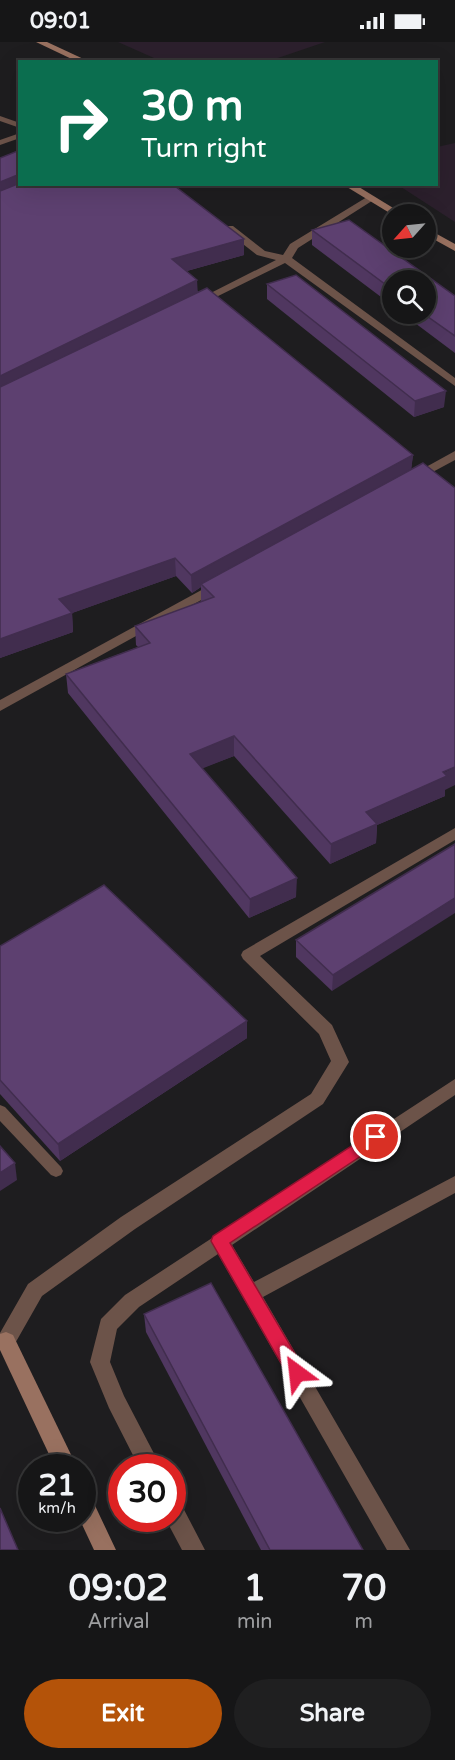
<!DOCTYPE html>
<html lang="en">
<head>
<meta charset="utf-8">
<style>
  :root { --surface:#161617; --page:#1f1f20; --text:#f1f3f6; --muted:#9e9fa1; --line:#353536; --accent:#b45309 }
  body { margin:0; font-family:"Varela Round",sans-serif; background:var(--page); color:var(--text); height:100vh; display:flex; flex-direction:column; font-size:22px; white-space:nowrap }
  * { box-sizing:border-box; margin:0 }
  p { font-size:20px; color:var(--muted) }
  .icon { flex:none; width:33px; height:33px; fill:none; stroke:currentColor; stroke-width:2; stroke-linecap:round; stroke-linejoin:round }
  .map { position:relative; height:1508px; overflow:hidden }
  .panel { display:flex; flex-direction:column; background:var(--surface); flex:1 }
  .panel>* { flex:none }
  .top-card { position:absolute; left:18px; top:18px; width:420px; height:126px; border-radius:0px; box-shadow:0 6px 24px #0002,0 0 0 2px var(--line); background:#0b6e4f; color:#fff; overflow:hidden }
  .needle { width:39px; rotate:243deg }
  .controls { position:absolute; left:382px; top:162px; display:grid; gap:12px }
  .controls a { display:grid; place-items:center; width:54px; height:54px; border-radius:50%; background:var(--surface); box-shadow:0 6px 24px #0002,0 0 0 2px var(--line); font-size:30px }
  .speed { position:absolute; left:18px; top:1412px; display:flex; gap:12px; font-size:30px; font-weight:700; text-align:center }
  .speed>* { display:grid; place-content:center; width:78px; height:78px; border-radius:50%; background:var(--surface); box-shadow:0 6px 24px #0002,0 0 0 2px var(--line); line-height:1 }
  .speed small { font-size:15px; font-weight:400 }
  .speed .limit { border:9px solid #d22; background:#fff; color:#111 }
  .pin { position:absolute; display:grid; place-items:center; width:51px; height:51px; color:#fff; margin:-26px; border:3px solid #fff; border-radius:50%; box-shadow:0 2px 6px #0007 }
  .me { position:absolute; width:66px; margin:-33px; rotate:330deg; stroke-linejoin:round; filter:drop-shadow(0 0 4px #0008) }
  .turn { display:flex; align-items:center; gap:21px; height:126px; padding:0 24px; font-size:27px }
  .turn .icon { width:78px; height:78px; stroke-width:2.5 }
  .turn b { display:block; font-size:42px; line-height:51px }
  .eta { display:flex; justify-content:space-evenly; align-items:center; height:102px; text-align:center }
  .eta b { font-size:36px; font-weight:700; line-height:42px }
  .cta { display:flex; gap:12px; margin-top:auto; padding:12px 24px }
  .cta a { flex:1; height:69px; border-radius:36px; background:var(--accent); color:#fff; font-size:24px; font-weight:700; line-height:69px; text-align:center }
  .cta a+a { background:var(--page); color:var(--text) }
  .status { display:flex; justify-content:space-between; align-items:center; height:42px; padding:0 30px; background:var(--surface); direction:ltr }
  .status svg { height:16px; fill:currentColor }
  .map>svg:first-child { display:block }
  .education { fill:#2c202d }
  .lines { fill:none; stroke-linecap:round; stroke-linejoin:round }
  .lane { fill:#6c5349; fill-rule:evenodd }
  .street { fill:#6c5349; fill-rule:evenodd }
  .secondary { fill:#997160; fill-rule:evenodd }
  .wall { fill:#503760 }
  .shaded-wall { fill:#412d4e }
  .building { fill:#5d4070; stroke:#412d4e; stroke-width:1.5 }
  .route { fill:#e11d48; stroke:#92132f; stroke-width:1.5 }
</style>
</head>
<body>
<div class="status"><b>09:01</b><svg viewBox="0 0 49 12"><path d="M0 12V9h3v3zM5 12V6h3v6zM10 12V3h3v9zM15 12V0h3v12zM26 1h20v11H26zM47 4h2v5h-2z"/></svg></div>
<div class="map">
<svg width="455" height="1508" viewBox="0 0 455 1508">
  <rect width="100%" height="100%" fill="#1e1d1f"/>
  <g class="education">
    <polygon points="118,0 325,0 269,19 163,20"/>
    <polygon points="455,101 455,180 398,143 436,142 437,105"/>
  </g>
  <g class="lines">
    <g class="lane">
      <polygon points="0,74 20,81 20,86 0,79"/>
      <polygon points="20,91 20,96 0,103 0,98"/>
      <polygon points="0,1063 5,1065 61,1125 63,1129 61,1133 56,1135 51,1133 0,1079"/>
    </g>
    <g class="street">
      <polygon points="367,155 375,157 298,206 292,216 455,336 455,344 285,221 200,263 191,261 276,218 257,213 225,188 225,184 233,184 265,209 283,213 290,202"/>
      <polygon points="455,409 455,418 416,439 412,440 406,436"/>
      <polygon points="218,539 225,543 223,546 0,669 0,658"/>
      <polygon points="455,786 455,798 260,914 332,983 349,1020 323,1062 135,1187 42,1254 13,1305 6,1308 0,1306 0,1291 28,1242 121,1175 311,1052 331,1019 319,992 243,917 241,913 243,909"/>
      <polygon points="455,1037 455,1053 232,1203 254,1240 455,1134 455,1151 263,1255 410,1508 387,1508 218,1212 139,1265 117,1287 110,1320 124,1354 161,1425 139,1425 109,1366 90,1320 101,1277 125,1253"/>
      <polygon points="172,1458 180,1460 205,1508 182,1508 165,1476 172,1476"/>
    </g>
    <g class="secondary">
      <polygon points="36,0 47,0 90,20 78,20"/>
      <polygon points="342,142 354,142 403,172 393,173"/>
      <polygon points="426,186 455,202 455,209 426,193"/>
      <polygon points="6,1290 13,1293 77,1425 55,1425 0,1308 0,1292"/>
      <polygon points="82,1450 90,1453 116,1508 94,1508 79,1476 82,1476"/>
    </g>
  </g>
  <g class="wall">
    <polygon points="0,116 20,142 244,213 187,229 198,250 413,413 411,427 445,748 445,754 377,783 376,801 330,822 234,714 202,726 296,855 249,876 68,651 66,632 138,605 136,603 135,584 201,560 201,545 192,551 176,534 72,571 73,590 0,616"/>
    <polygon points="312,188 455,254 455,311 403,272 426,272 393,238 393,264 312,203"/>
    <polygon points="267,242 444,365 414,375 267,257"/>
    <polygon points="455,802 332,949 296,915 296,898"/>
    <polygon points="0,904 247,996 60,1119 0,1052"/>
    <polygon points="144,1272 363,1508 261,1508 146,1290"/>
  </g>
  <g class="shaded-wall">
    <polygon points="20,132 20,142 0,157 0,140"/>
    <polygon points="244,197 244,213 172,233 172,217"/>
    <polygon points="197,238 198,254 0,352 0,334"/>
    <polygon points="446,349 444,365 414,375 415,359"/>
    <polygon points="413,413 411,430 201,542 201,545 192,551 191,533"/>
    <polygon points="175,516 176,534 61,575 59,557"/>
    <polygon points="72,571 73,590 0,616 0,597"/>
    <polygon points="234,694 234,714 191,731 190,712"/>
    <polygon points="455,725 455,743 445,748 445,754 377,783 376,801 330,822 331,802 366,770"/>
    <polygon points="297,836 296,855 249,876 250,857"/>
    <polygon points="455,856 455,871 332,949 333,933"/>
    <polygon points="247,979 247,996 60,1119 58,1102"/>
    <polygon points="15,1121 17,1138 0,1149 0,1131"/>
  </g>
  <g class="building">
    <polygon points="20,108 20,132 0,140 0,116"/>
    <polygon points="20,141 20,142 172,142 244,197 172,217 197,238 0,334 0,149"/>
    <polygon points="349,178 455,254 455,294 424,272 426,272 426,238 393,238 393,248 312,188"/>
    <polygon points="296,233 446,349 415,359 267,242"/>
    <polygon points="207,246 413,413 191,533 175,516 59,557 72,571 0,597 0,345"/>
    <polygon points="423,421 455,446 455,725 443,730 447,734 366,770 377,782 331,802 234,694 190,712 297,836 250,857 66,632 150,601 135,584 214,555 201,542"/>
    <polygon points="455,802 455,856 333,933 296,898"/>
    <polygon points="104,843 247,979 58,1102 0,1038 0,904"/>
    <polygon points="0,1104 15,1121 0,1131"/>
    <polygon points="211,1241 363,1508 270,1508 144,1272"/>
    <polygon points="0,1466 18,1508 0,1508"/>
  </g>
  <polygon class="route" points="376,1088 382,1090 385,1095 382,1100 230,1201 303,1325 306,1331 303,1337 297,1340 290,1337 211,1199 213,1194"/>
</svg>
<div class="controls">
<a><svg class="needle" viewBox="-14 -14 28 28"><path d="M0-13l5 13h-10z" fill="#e53935"/><path d="M0 13l5-13h-10z" fill="#9e9fa1"/></svg></a>
<a><svg class="icon" aria-label="search" viewBox="0 0 24 24"><circle cx="10" cy="10" r="6"/><path d="M15 15l6 6"/></svg></a>
</div>
<div class="speed"><div>21<small>km/h</small></div><div class="limit">30</div></div>
<div class="pin" style="left:376px;top:1095px;background:#d93025"><svg class="icon" aria-label="arrive" viewBox="0 0 24 24"><path d="M6 21V4h12l-3 4 3 4H6"/></svg></div>
<svg class="me" style="left:297px;top:1331px" viewBox="-20 -20 40 40"><path d="M0-17L14 15 0 8-14 15z" fill="#e11d48" stroke="#fff" stroke-width="4"/></svg>
<div class="top-card">
<div class="turn"><svg class="icon" aria-label="right" viewBox="0 0 24 24"><path d="M7 20v-9h11M14 6l5 5-5 5"/></svg><div><b>30 m</b>Turn right</div></div>
</div>
</div>
<section class="panel">
<div class="eta">
<div><b>09:02</b><p>Arrival</p></div>
<div><b>1</b><p>min</p></div>
<div><b>70</b><p>m</p></div>
</div>
<div class="cta"><a>Exit</a><a>Share</a></div>
</section>
</body>
</html>
